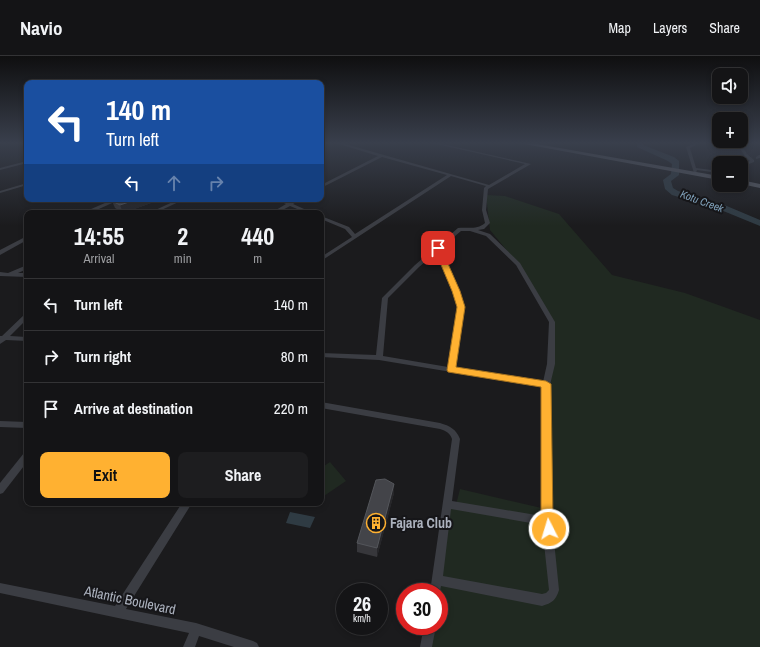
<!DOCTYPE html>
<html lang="en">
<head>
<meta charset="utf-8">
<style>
  :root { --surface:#141416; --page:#1d1d1f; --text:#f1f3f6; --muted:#9d9ea1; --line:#333335; --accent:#ffb131 }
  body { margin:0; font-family:"Archivo Narrow",sans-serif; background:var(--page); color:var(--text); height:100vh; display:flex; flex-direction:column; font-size:15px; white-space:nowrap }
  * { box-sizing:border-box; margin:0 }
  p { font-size:13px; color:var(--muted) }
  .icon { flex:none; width:22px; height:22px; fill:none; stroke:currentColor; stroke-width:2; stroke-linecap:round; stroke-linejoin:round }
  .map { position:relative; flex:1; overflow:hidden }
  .side { position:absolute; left:24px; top:154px; width:300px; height:296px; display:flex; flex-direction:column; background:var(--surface); border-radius:8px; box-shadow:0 2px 6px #0003,0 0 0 1px var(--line) }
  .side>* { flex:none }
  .top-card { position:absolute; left:24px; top:24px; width:300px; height:122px; border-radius:8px; box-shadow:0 2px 6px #0003,0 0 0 1px var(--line); background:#1a4fa0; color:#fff; overflow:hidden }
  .fabs { position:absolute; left:712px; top:12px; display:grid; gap:8px }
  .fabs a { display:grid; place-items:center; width:36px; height:36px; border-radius:8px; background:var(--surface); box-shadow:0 2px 6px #0003,0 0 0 1px var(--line); font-size:20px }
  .speed { position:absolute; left:336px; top:527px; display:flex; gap:8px; font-size:20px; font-weight:700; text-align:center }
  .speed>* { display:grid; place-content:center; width:52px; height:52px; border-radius:50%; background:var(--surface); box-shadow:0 2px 6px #0003,0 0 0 1px var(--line); line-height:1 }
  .speed small { font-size:10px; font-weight:400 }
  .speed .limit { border:6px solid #d22; background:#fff; color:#111 }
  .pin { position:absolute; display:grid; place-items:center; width:34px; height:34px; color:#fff; margin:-17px; border-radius:8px; box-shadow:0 2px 6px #0006 }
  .me { position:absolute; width:44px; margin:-22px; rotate:355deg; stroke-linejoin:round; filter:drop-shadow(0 0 3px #0008) }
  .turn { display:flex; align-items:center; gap:14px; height:84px; padding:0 16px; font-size:18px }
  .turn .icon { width:52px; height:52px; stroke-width:2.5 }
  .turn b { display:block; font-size:28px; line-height:34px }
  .lanes { display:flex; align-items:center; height:38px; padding:0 16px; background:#0003; justify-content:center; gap:20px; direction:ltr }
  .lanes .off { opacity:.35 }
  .eta { display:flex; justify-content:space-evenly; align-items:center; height:68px; text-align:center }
  .eta b { font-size:24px; font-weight:700; line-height:28px }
  .cta { display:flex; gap:8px; margin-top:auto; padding:8px 16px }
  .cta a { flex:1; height:46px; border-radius:8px; background:var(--accent); color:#111; font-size:16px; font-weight:700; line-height:46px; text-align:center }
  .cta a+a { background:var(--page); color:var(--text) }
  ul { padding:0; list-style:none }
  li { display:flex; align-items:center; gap:12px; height:52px; padding:0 16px; border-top:1px solid var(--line) }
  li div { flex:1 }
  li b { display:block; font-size:15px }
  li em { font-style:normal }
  header { display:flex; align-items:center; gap:24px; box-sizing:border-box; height:56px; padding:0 20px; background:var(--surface); border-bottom:1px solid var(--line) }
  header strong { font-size:19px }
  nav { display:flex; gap:22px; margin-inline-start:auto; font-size:14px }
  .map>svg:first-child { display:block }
  .green { fill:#202921 }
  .water { fill:#2f3b43 }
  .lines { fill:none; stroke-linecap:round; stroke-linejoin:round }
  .river { fill:#2f3b43; fill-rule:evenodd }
  .minor { fill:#3b3d43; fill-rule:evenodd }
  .tertiary { fill:#3b3d43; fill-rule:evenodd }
  .primary { fill:#575a62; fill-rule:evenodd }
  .wall { fill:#37373b }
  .shaded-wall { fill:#262629 }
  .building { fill:#434449; stroke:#54565b }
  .route { fill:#ffb131; stroke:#a67320 }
  .labels { text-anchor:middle; stroke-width:4; stroke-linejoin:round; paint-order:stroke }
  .far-water-label { font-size:11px; font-style:italic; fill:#81a2bb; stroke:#161619 }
  .near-poi-label { font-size:14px; font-weight:bold; fill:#acb2be; stroke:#161619; text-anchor:start }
  .near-street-label { font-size:14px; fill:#acb2be; stroke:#161619 }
</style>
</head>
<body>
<header>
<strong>Navio</strong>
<nav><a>Map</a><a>Layers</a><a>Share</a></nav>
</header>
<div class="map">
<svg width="760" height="591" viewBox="0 0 760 591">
  <rect width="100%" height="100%" fill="#1b1b1d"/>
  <g class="green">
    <polygon points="486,139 505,140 559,158 612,219 685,237 760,264 760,591 426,591 429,570 439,570 439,536 448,448 456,449 460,433 546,453 552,266 518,208 490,174"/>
    <polygon points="330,406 346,425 321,442 321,412"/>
  </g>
  <polygon class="water" points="290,456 315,461 310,472 286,467"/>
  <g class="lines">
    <polygon class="river" points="637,87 643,87 643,89 674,101 679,105 679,119 671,125 673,132 678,135 722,148 760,164 760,170 716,152 672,139 665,133 663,124 671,118 672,108 668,105 637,91"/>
    <g class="minor">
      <path d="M336 87H342L489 129 525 108 432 87H438L531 108 488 133 486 154 490 167 484 173 478 174 490 178 520 207 555 266V308L550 329 552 465 559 534C556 544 552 547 542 550L441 530 439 540V536H430L452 383C450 377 446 375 440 373L321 352V346L440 367C450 370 456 373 460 383L452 445 542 460V331L379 304 321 301V297L376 299 382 242 415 209 458 172C468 171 477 174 485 167L482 154 484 132 486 130 451 120 321 205V201L352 181 345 173 321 163V160L349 171 355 178 447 119 382 101 321 132V129L378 100ZM461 175H470L486 180 516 209 549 266 547 308 543 326 455 312 464 251 459 235 441 192ZM437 196 453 235 458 251 448 311 383 300 388 242 419 211ZM451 453 542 469 549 534 546 537 542 538 443 520Z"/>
      <polygon points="695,87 700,87 690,92 696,112 719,115 719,117 697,114 696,117 694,117 686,91"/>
      <polygon points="736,87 740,87 747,98 754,104 754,106 741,111 741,109 750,105 745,100"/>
      <polygon points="759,99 760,99 760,102 756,103 756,101"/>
      <polygon points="27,105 27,107 0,114 0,112"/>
      <polygon points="27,127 27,129 0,137 0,135"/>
      <polygon points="179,143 185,143 155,157 149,157"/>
      <polygon points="275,143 281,143 289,146 296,143 301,143 293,148 313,157 307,157 290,150 277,157 271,157 286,148"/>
      <polygon points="27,209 27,213 18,217 27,217 27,221 0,220 0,216 8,217"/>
      <polygon points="27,257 27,263 10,280 27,281 27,285 6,284 0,288 0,280 2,280 25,258"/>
      <polygon points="0,365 27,366 27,372 0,371"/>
      <polygon points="27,395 27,406 3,437 0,438 0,427 24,397"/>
      <polygon points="182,447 192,447 126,553 196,567 253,585 257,587 259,591 234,591 199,580 195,591 183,591 189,577 0,537 0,527 115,550"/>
      <polygon points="424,570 436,570 432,591 420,591"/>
    </g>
    <g class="tertiary">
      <polygon points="114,143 121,143 90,157 82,157"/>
      <polygon points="27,180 27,184 0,199 0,194"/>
    </g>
    <g class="primary">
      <polygon points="519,87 531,87 719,120 719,124"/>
      <polygon points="741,124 760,128 760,132 741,128"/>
    </g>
  </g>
  <g class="wall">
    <polygon points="112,145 151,147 123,157 115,152"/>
    <polygon points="394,428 394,437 377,501 357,496 357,487"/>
  </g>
  <g class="shaded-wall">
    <polygon points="138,143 150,143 151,147 123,157 120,149"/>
    <polygon points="394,428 394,437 377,501 377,492"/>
  </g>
  <g class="building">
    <polygon points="117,143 138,143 120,149 112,145"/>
    <polygon points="385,423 394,428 377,492 357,487 376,424"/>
  </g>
  <linearGradient id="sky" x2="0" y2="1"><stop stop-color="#0f0f10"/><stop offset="0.51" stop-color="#393f4c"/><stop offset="1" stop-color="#393f4c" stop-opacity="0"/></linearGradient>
  <rect width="760" height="170" fill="url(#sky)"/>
  <polygon class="route" points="435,190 441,192 460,235 465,251 456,311 546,325 551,328 553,465 555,473 553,478 549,479 544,478 541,465 541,331 448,316 447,314 457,251 452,235 434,192"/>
  <defs>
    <g id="building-ring" transform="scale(1)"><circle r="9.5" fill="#161619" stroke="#ffb131" stroke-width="1.5"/><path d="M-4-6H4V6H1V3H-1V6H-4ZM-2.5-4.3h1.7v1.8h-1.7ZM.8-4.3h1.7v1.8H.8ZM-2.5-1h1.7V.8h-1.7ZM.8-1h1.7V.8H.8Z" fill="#ffb131"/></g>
  </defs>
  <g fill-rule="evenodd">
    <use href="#building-ring" x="376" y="467"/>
  </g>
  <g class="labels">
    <g class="far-water-label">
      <text transform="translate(702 145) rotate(20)" y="4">Kotu Creek</text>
    </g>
    <g class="near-poi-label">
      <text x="390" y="472">Fajara Club</text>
    </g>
    <g class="near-street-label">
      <text transform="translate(130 544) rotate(12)" y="5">Atlantic Boulevard</text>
    </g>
  </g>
</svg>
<div class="fabs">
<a><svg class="icon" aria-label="sound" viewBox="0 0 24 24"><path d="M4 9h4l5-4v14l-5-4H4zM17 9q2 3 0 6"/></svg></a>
<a>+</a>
<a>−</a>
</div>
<div class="speed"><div>26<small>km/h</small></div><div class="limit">30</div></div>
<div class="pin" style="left:438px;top:192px;background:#d93025"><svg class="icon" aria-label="arrive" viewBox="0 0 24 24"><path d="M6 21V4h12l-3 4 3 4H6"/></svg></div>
<svg class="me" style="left:549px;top:473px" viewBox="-20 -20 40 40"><circle r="17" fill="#ffb131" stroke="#fff" stroke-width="3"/><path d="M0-11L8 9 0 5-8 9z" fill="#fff"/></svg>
<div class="top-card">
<div class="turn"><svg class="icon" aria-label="left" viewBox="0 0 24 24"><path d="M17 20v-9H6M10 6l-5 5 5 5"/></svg><div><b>140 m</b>Turn left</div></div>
<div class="lanes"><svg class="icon" aria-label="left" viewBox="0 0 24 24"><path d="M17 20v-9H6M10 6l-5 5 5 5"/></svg><svg class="icon off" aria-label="ahead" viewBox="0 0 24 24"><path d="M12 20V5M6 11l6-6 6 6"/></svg><svg class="icon off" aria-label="right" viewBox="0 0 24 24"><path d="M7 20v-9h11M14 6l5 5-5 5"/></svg></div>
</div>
<section class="side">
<div class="eta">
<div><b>14:55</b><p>Arrival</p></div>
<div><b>2</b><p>min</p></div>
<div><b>440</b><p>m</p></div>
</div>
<ul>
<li><svg class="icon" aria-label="left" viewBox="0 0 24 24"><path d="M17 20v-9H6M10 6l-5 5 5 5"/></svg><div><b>Turn left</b></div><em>140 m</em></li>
<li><svg class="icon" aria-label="right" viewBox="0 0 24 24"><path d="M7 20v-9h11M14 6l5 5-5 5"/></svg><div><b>Turn right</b></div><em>80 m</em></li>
<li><svg class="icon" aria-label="arrive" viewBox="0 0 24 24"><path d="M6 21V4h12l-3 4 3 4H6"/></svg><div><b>Arrive at destination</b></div><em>220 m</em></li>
</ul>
<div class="cta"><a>Exit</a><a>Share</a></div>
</section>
</div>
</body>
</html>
